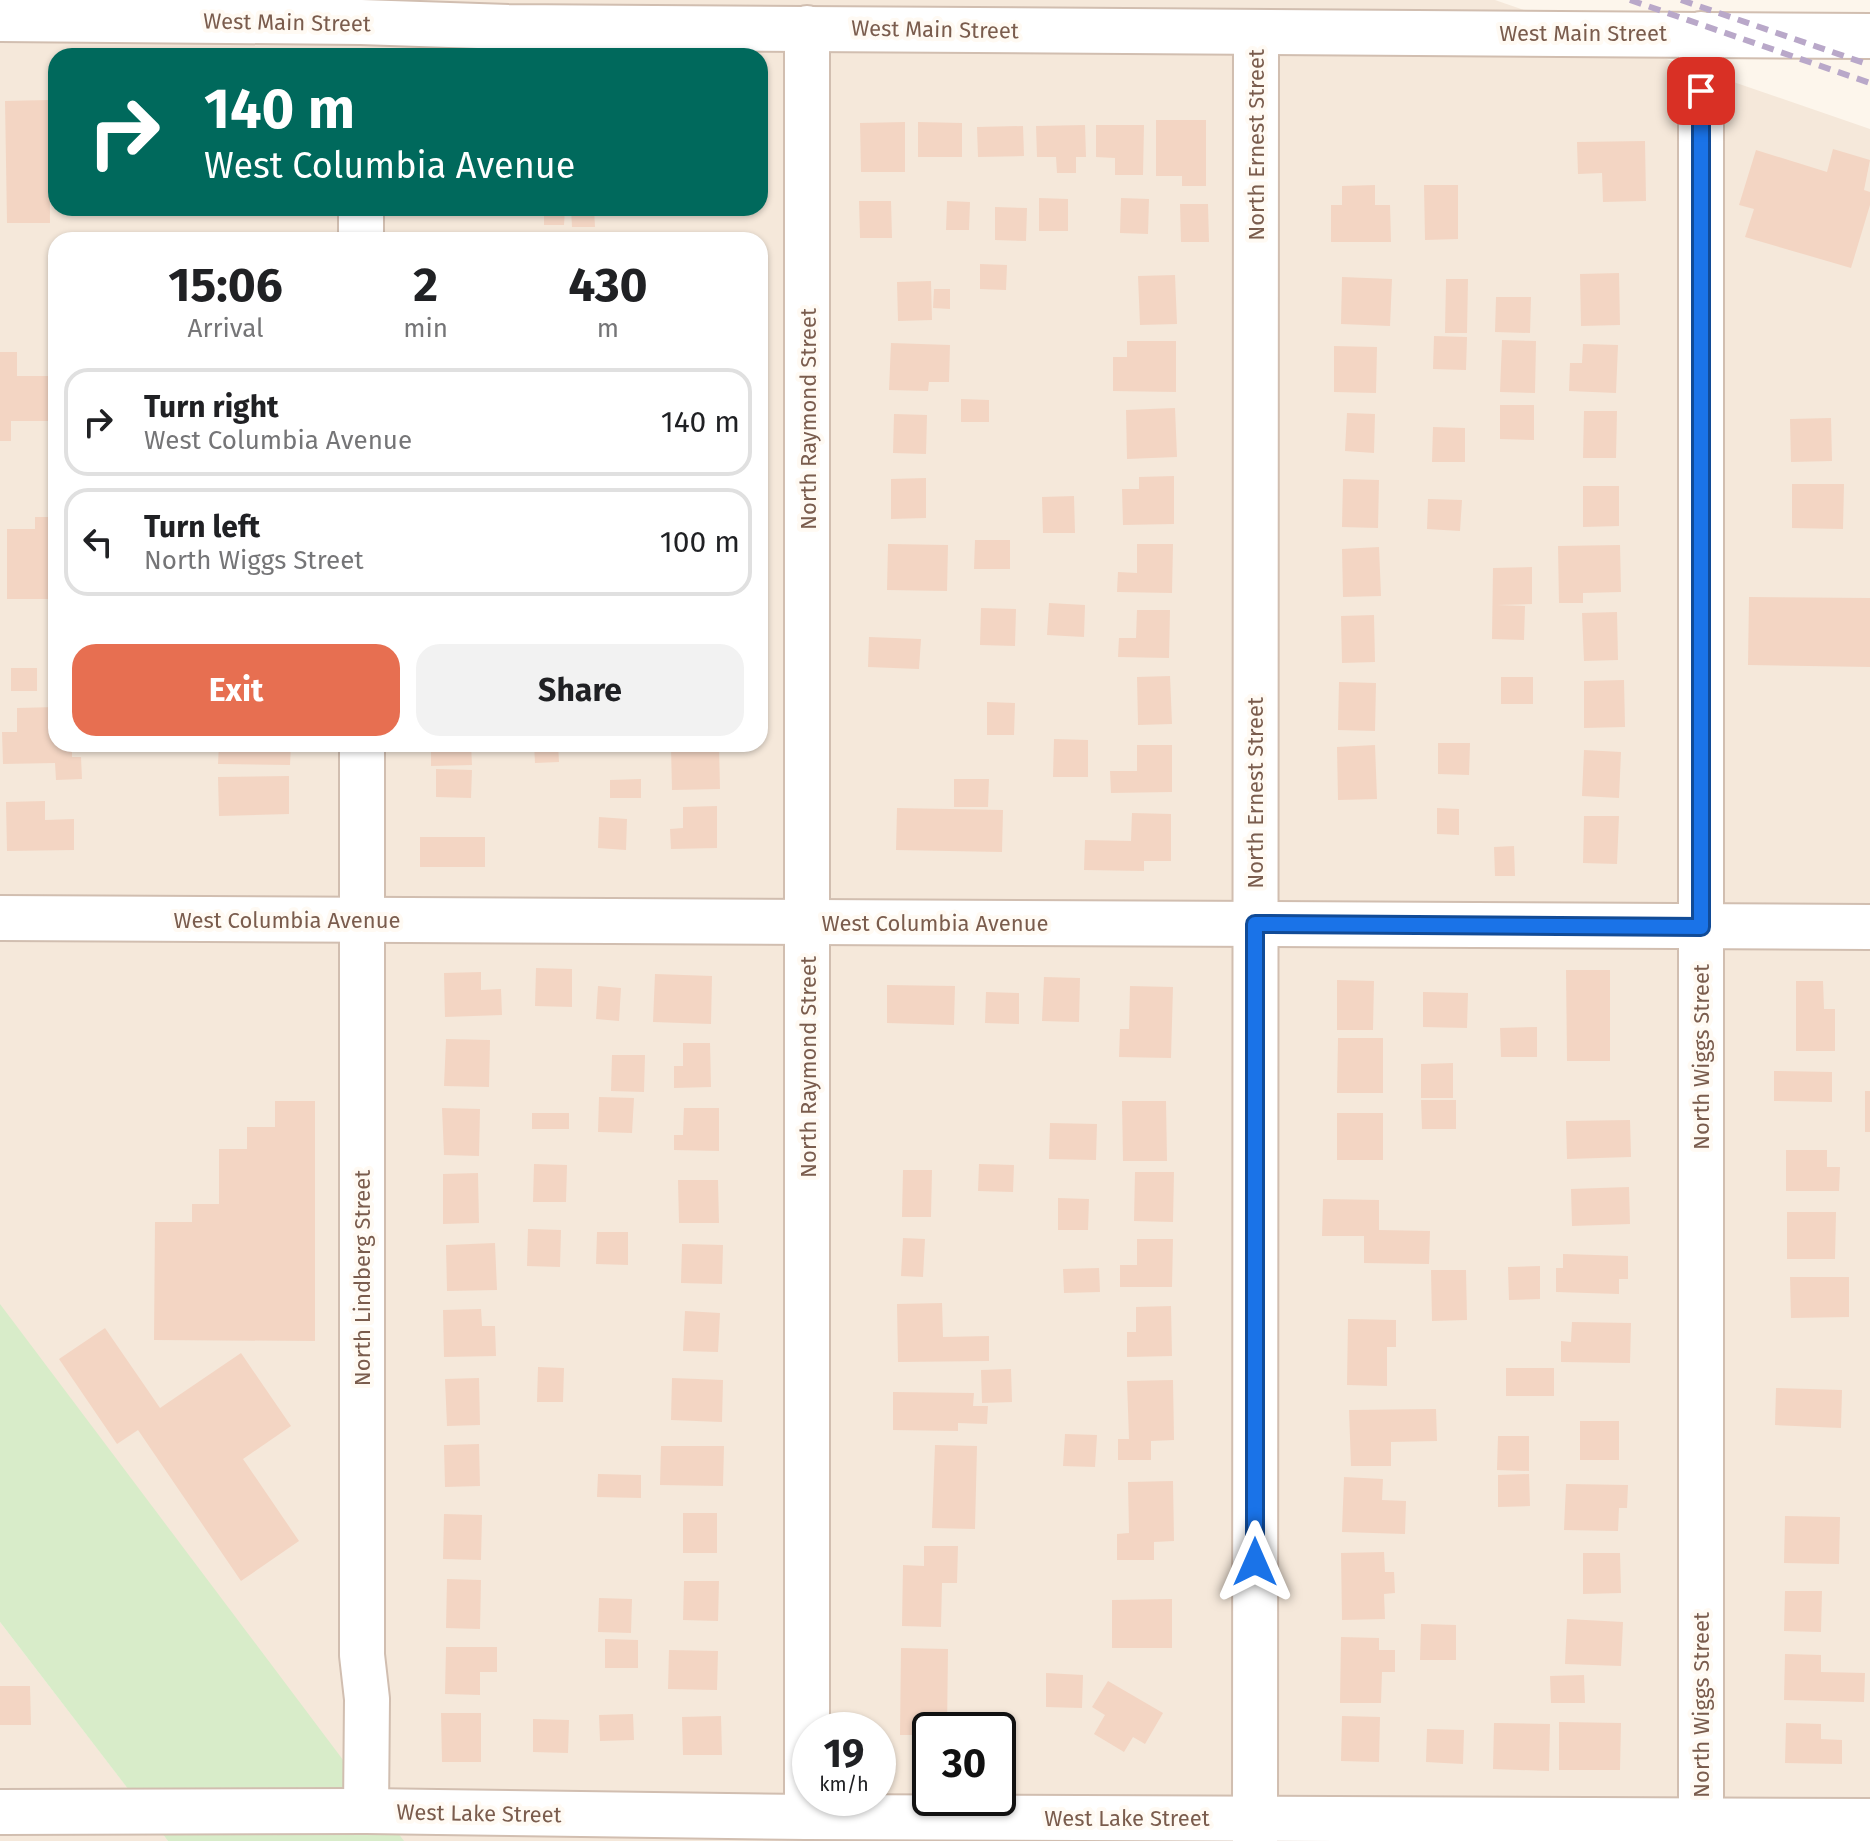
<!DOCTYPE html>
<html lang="en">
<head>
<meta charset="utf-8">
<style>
  :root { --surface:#fff; --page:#f2f2f2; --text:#202124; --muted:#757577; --line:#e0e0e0; --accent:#e76f51 }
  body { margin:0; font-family:"Fira Sans",sans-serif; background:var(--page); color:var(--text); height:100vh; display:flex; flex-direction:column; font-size:30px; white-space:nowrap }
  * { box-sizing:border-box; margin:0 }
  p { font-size:26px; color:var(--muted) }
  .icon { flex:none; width:44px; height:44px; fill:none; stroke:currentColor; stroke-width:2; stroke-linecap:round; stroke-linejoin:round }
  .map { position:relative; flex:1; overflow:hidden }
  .sheet { position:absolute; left:48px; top:232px; width:720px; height:520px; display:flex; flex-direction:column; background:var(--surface); border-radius:24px; box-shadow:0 2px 6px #0004 }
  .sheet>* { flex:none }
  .hud { position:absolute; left:48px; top:48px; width:720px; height:168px; border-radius:24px; box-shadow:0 2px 6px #0004; background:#00695c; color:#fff; overflow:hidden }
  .speed { position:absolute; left:792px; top:1712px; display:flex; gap:16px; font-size:40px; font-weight:700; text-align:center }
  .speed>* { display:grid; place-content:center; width:104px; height:104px; border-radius:50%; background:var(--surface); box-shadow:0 2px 6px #0004; line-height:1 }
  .speed small { font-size:20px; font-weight:400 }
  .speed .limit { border:4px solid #111; border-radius:12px; background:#fff; color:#111 }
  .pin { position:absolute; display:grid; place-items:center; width:68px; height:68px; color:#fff; margin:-34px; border-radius:16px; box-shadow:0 4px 12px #0006 }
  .me { position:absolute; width:88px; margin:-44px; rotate:0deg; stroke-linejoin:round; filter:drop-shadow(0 0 6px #0008) }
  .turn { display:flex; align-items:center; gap:28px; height:168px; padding:0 24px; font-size:36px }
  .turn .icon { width:104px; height:104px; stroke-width:2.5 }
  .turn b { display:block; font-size:56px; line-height:68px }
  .eta { display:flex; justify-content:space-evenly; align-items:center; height:136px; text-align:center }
  .eta b { font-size:48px; font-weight:700; line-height:56px }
  .primary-button { display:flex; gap:16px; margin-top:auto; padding:16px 24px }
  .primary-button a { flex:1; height:92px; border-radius:24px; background:var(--accent); color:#fff; font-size:32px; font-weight:700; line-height:92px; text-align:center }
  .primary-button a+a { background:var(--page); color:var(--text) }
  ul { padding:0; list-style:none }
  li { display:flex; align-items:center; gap:24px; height:108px; margin:0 16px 12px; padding:0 8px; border:4px solid var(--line); border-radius:24px }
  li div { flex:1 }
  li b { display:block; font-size:30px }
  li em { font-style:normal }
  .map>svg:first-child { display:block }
  .residential { fill:#f5e8da; fill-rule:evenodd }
  .green { fill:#d8ecc9 }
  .building { fill:#f3d5c3 }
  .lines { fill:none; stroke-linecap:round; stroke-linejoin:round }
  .minor-casing { stroke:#d1beb0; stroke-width:48 }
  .minor { stroke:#fff; stroke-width:44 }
  .rail { stroke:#b9a8c9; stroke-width:6; stroke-dasharray:12 8; stroke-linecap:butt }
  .route-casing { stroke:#114b97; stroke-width:20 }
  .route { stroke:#1a73e8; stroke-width:14 }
  .labels { text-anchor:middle; stroke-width:8; stroke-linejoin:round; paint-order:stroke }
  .street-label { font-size:22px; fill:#7a5c4d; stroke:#fffaf3 }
</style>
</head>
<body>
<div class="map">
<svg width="1870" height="1841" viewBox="0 0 1870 1841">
  <rect width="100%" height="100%" fill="#fdf6ec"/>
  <g class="residential">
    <path d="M0 0H1495L1870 129V1841H390L0 1328ZM56 56H760V208H56ZM56 240H760V744H56ZM810 1730H878V1798H810ZM930 1730H998V1798H930Z"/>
    <polygon points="0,1622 146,1812 168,1841 0,1841"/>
  </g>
  <polygon class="green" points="0,1304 404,1841 168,1841 0,1622"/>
  <g class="building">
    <polygon points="49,100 50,223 7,223 5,101"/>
    <polygon points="1156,120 1206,120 1206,186 1182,186 1182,176 1156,176"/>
    <polygon points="905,122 905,172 861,172 860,123"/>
    <polygon points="918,122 962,123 962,157 918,157"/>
    <polygon points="1085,125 1086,157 1076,157 1076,173 1057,173 1056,157 1037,157 1036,126"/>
    <polygon points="1096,125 1144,125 1143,175 1115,175 1115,158 1096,157"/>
    <polygon points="1023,126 1024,156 978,157 977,127"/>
    <polygon points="1645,141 1646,201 1603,202 1602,173 1578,174 1577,142"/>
    <polygon points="1833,149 1870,160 1864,190 1870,192 1870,205 1851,268 1745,237 1754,209 1739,205 1756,150 1827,172"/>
    <polygon points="1375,185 1375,205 1390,205 1391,242 1331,242 1331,205 1342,205 1342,186"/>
    <polygon points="1424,185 1458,185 1458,239 1425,240"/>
    <polygon points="1039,198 1068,199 1068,231 1039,231"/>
    <polygon points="1121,198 1149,199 1148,234 1120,233"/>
    <polygon points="859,201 891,201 892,238 860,238"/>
    <polygon points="947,201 970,202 969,230 946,230"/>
    <polygon points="1180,204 1208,204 1209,242 1181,242"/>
    <polygon points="995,207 1027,208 1026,241 995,240"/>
    <polygon points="544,208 565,208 564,225 544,225"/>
    <polygon points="571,208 594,208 595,227 572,227"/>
    <polygon points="980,264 1007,265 1006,290 980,289"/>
    <polygon points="1619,273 1620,325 1581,326 1580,274"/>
    <polygon points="1175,275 1177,324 1140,325 1138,276"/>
    <polygon points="1342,277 1392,279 1390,326 1341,324"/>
    <polygon points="1446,279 1468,279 1467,333 1445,333"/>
    <polygon points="931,281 932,320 898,321 897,282"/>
    <polygon points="934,289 950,289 950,309 933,308"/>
    <polygon points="1496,297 1531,297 1530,333 1495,332"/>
    <polygon points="1434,336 1467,337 1466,370 1433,369"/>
    <polygon points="1502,340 1536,341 1535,393 1500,392"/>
    <polygon points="1127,341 1176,341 1176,392 1113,391 1113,357 1127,357"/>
    <polygon points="891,343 950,345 949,382 929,382 928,391 889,390"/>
    <polygon points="1583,344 1618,345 1616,393 1569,391 1570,363 1582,363"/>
    <polygon points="1334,346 1377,347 1376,393 1334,392"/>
    <polygon points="0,352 17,352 17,376 56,376 56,421 11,421 11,441 0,441"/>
    <polygon points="961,399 989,400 989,422 961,422"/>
    <polygon points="1500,405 1534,405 1534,440 1500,439"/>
    <polygon points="1175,408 1177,457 1127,459 1126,410"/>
    <polygon points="1584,411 1617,411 1616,458 1583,458"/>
    <polygon points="1347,413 1375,414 1374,453 1345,451"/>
    <polygon points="894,414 927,415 926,454 893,453"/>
    <polygon points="1831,418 1832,461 1791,462 1790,419"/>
    <polygon points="1433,427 1465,428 1465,462 1432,462"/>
    <polygon points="1174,476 1174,524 1123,525 1122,489 1139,489 1139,477"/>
    <polygon points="926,478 926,518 891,519 891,479"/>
    <polygon points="1343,479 1379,480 1378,528 1342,527"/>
    <polygon points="1792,484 1844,484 1843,529 1792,528"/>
    <polygon points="1583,486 1619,486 1619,526 1583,527"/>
    <polygon points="1074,496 1075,533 1043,533 1042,497"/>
    <polygon points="1428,499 1462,500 1460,531 1427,529"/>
    <polygon points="35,517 56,517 56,599 7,599 7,529 35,529"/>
    <polygon points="975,540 1010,540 1010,569 974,569"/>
    <polygon points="888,544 948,545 947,591 887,590"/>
    <polygon points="1137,544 1173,544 1172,593 1117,592 1118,572 1137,573"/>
    <polygon points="1620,545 1621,592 1583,593 1583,603 1559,603 1558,546"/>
    <polygon points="1379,547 1381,596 1343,597 1342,549"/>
    <polygon points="1532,567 1532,604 1497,605 1525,606 1524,640 1492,639 1493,568"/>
    <polygon points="1749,597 1870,598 1870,667 1748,665"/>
    <polygon points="1049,603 1085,605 1084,637 1047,635"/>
    <polygon points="981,608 1016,609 1015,646 980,645"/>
    <polygon points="1137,610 1170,610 1169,658 1118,657 1119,638 1136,638"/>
    <polygon points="1617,612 1618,660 1584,661 1582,613"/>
    <polygon points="1374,615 1375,662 1342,663 1341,616"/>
    <polygon points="869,637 921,639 919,669 868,667"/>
    <rect x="11" y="668" width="26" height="23"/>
    <polygon points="1170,676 1172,724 1138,725 1137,677"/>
    <rect x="1501" y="677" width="32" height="27"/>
    <polygon points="1624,680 1625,727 1584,728 1584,681"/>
    <polygon points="1339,682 1376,683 1375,731 1338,730"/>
    <polygon points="987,702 1015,703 1014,735 987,735"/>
    <polygon points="56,707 56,744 72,744 72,757 81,757 82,779 56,780 55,763 3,764 2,732 17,732 17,708"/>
    <polygon points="1054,739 1088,740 1088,777 1053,777"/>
    <polygon points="1438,743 1470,743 1469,775 1438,774"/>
    <polygon points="219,744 291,744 290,765 218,764"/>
    <polygon points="431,744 471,744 472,765 431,766"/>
    <polygon points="534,744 558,744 559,762 535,763"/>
    <polygon points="1137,745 1172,745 1172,792 1111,793 1110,771 1137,771"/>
    <polygon points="1375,745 1377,799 1338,800 1337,747"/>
    <polygon points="719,746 720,789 672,790 671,747"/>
    <polygon points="1584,750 1621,752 1619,798 1582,796"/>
    <polygon points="436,769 472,770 471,798 436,797"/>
    <polygon points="289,776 289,814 219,816 218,777"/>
    <polygon points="641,779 641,798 610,798 610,780"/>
    <polygon points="954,779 989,779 988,807 954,807"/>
    <polygon points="45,801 45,820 74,819 74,850 7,851 6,802"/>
    <polygon points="717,806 717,848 671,849 670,829 683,828 683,807"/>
    <polygon points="897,808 1003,810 1002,852 896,850"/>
    <polygon points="1437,808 1459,809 1459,835 1437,834"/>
    <polygon points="1132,813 1171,814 1171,861 1144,861 1144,871 1084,870 1085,840 1131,841"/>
    <polygon points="1584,816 1619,816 1617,864 1583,863"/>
    <polygon points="599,817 627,819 626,850 598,848"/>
    <rect x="420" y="837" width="65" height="30"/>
    <polygon points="1514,846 1515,876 1495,876 1494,847"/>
    <polygon points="536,968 572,969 572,1007 535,1006"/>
    <polygon points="1566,970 1610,970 1610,1061 1567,1061"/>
    <polygon points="481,972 481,990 501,989 502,1015 445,1017 444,973"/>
    <polygon points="655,974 712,976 711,1024 653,1022"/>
    <polygon points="1044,977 1080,978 1079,1022 1042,1021"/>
    <polygon points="1337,980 1374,981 1373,1030 1337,1030"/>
    <polygon points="1796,981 1823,981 1824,1009 1835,1009 1835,1051 1796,1051"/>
    <polygon points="887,985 955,986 954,1025 887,1023"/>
    <polygon points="598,986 621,988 619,1021 596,1019"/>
    <polygon points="1130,986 1173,987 1171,1058 1119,1057 1120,1029 1129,1029"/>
    <polygon points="986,992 1019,993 1019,1024 985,1023"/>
    <polygon points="1423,992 1468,993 1467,1028 1423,1027"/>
    <polygon points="1537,1027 1537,1057 1501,1057 1500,1028"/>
    <polygon points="1338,1038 1383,1038 1383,1093 1337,1093"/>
    <polygon points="446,1039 490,1040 489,1087 444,1086"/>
    <polygon points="683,1043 710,1043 711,1087 674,1088 674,1066 683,1066"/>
    <polygon points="612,1055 645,1055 644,1092 611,1091"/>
    <polygon points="1453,1063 1453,1098 1421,1098 1421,1064"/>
    <polygon points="1774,1071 1832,1072 1832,1102 1774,1101"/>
    <rect x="1865" y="1091" width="5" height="41"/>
    <polygon points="599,1097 634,1098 632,1133 598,1132"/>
    <polygon points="1421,1100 1456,1100 1456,1129 1422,1129"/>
    <polygon points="275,1101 315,1101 315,1341 154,1340 155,1222 192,1222 192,1204 219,1204 219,1149 247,1149 247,1127 275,1127"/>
    <polygon points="1122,1101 1166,1101 1167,1161 1123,1161"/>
    <polygon points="442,1108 480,1109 479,1156 444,1155"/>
    <polygon points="684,1108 719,1108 719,1151 674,1150 674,1135 683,1135"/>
    <rect x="532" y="1113" width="37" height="16"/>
    <rect x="1337" y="1113" width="46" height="47"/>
    <polygon points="1630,1120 1631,1157 1567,1159 1566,1121"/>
    <polygon points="1050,1123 1097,1124 1096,1160 1049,1159"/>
    <polygon points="1786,1150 1827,1150 1827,1167 1840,1167 1839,1191 1786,1191"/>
    <polygon points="534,1164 567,1165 566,1202 533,1202"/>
    <polygon points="979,1164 1014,1165 1013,1192 978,1191"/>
    <polygon points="903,1170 932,1170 931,1217 902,1217"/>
    <polygon points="1135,1172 1174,1172 1173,1222 1134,1221"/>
    <polygon points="478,1173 479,1223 443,1224 443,1174"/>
    <polygon points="678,1180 718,1180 719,1223 679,1223"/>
    <polygon points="1629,1187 1630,1224 1572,1226 1571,1189"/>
    <polygon points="1058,1198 1089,1199 1088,1230 1058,1230"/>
    <polygon points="1323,1199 1379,1200 1379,1230 1430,1231 1429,1264 1364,1263 1364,1236 1322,1236"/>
    <polygon points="1787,1212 1836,1212 1835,1259 1787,1259"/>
    <polygon points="528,1229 561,1230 560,1267 527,1266"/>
    <polygon points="597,1232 628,1232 628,1265 596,1264"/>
    <polygon points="903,1238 925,1239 923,1277 901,1276"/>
    <polygon points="1137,1239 1173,1239 1172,1287 1120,1287 1120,1265 1137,1265"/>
    <polygon points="495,1243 497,1290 447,1291 446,1245"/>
    <polygon points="682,1244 723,1245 722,1284 681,1283"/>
    <polygon points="1563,1254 1628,1256 1628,1279 1619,1279 1619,1294 1556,1292 1556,1268 1563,1268"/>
    <polygon points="1540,1266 1540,1299 1509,1300 1508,1267"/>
    <polygon points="1099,1268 1100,1292 1064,1293 1063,1269"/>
    <polygon points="1431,1270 1466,1270 1467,1320 1432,1321"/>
    <polygon points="1790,1277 1849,1277 1849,1317 1791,1318"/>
    <polygon points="942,1303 943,1337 989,1336 989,1361 898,1362 897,1304"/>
    <polygon points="1171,1306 1172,1356 1127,1357 1127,1332 1136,1332 1136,1307"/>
    <polygon points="481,1309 482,1326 495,1326 496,1356 444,1357 443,1310"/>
    <polygon points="685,1311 720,1313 718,1352 683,1351"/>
    <polygon points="1348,1319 1396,1320 1396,1347 1387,1347 1387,1386 1347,1385"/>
    <polygon points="1572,1322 1631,1323 1630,1363 1561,1362 1561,1341 1571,1342"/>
    <polygon points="105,1328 160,1408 241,1353 291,1426 243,1459 299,1541 241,1581 138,1430 117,1444 59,1359"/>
    <polygon points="538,1367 564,1368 563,1402 537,1402"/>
    <rect x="1506" y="1368" width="48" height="28"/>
    <polygon points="1011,1369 1012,1402 982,1403 981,1370"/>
    <polygon points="479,1378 480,1425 447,1426 445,1379"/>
    <polygon points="672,1378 723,1380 722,1422 671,1420"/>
    <polygon points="1173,1380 1174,1440 1151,1441 1151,1460 1118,1460 1118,1439 1129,1439 1127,1381"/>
    <polygon points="1776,1388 1842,1390 1841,1428 1775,1425"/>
    <polygon points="893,1392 974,1393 973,1406 988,1406 987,1424 958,1423 958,1431 893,1430"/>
    <polygon points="1436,1409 1437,1441 1391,1442 1391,1466 1351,1466 1349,1410"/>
    <rect x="1580" y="1421" width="39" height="39"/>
    <polygon points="1065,1434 1097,1435 1095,1467 1063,1466"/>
    <polygon points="1498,1436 1529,1436 1529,1471 1497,1470"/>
    <polygon points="479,1444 480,1486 445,1487 444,1445"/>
    <polygon points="935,1445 977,1446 975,1529 932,1528"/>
    <polygon points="661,1446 724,1446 723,1486 660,1485"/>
    <polygon points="598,1474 641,1475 641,1498 597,1497"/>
    <polygon points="1529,1474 1530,1506 1498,1507 1498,1475"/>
    <polygon points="1344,1477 1383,1479 1382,1500 1406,1501 1405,1534 1342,1532"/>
    <polygon points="1173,1481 1174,1541 1154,1542 1154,1560 1117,1560 1117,1534 1129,1533 1128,1482"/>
    <polygon points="1566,1484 1628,1485 1627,1508 1619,1508 1618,1531 1564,1530"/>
    <rect x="683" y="1513" width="34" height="40"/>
    <polygon points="444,1514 482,1515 481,1560 443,1559"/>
    <polygon points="1785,1516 1840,1517 1839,1564 1784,1563"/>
    <polygon points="924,1546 958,1546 957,1583 942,1583 941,1627 902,1626 903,1565 924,1566"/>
    <polygon points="1384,1552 1385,1572 1394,1572 1395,1593 1384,1594 1385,1619 1342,1620 1341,1553"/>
    <polygon points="1583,1553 1620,1553 1621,1593 1583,1594"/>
    <polygon points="447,1579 481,1580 480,1629 446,1628"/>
    <polygon points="684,1581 719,1581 718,1621 683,1620"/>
    <polygon points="1785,1591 1822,1591 1821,1632 1784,1631"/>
    <polygon points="599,1598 632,1599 631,1633 598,1632"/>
    <polygon points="1172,1599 1172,1648 1112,1648 1112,1600"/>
    <polygon points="1567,1619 1623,1622 1621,1666 1565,1664"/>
    <polygon points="1421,1624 1456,1625 1456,1660 1420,1660"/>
    <polygon points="1341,1637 1379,1638 1379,1650 1395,1650 1395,1672 1382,1672 1381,1703 1340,1703"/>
    <polygon points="605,1639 638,1640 638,1668 605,1668"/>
    <polygon points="446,1647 497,1647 497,1672 480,1672 480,1695 445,1694"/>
    <polygon points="901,1648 948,1649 947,1730 930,1730 930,1735 900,1735"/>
    <polygon points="669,1650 718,1651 717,1690 668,1689"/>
    <polygon points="1785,1654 1821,1655 1821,1672 1865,1673 1864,1702 1784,1700"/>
    <polygon points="1046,1673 1083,1675 1082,1708 1046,1707"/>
    <polygon points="1584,1675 1585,1703 1551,1703 1550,1676"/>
    <polygon points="1108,1681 1163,1713 1145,1744 1133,1737 1124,1752 1094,1734 1105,1715 1092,1707"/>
    <polygon points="0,1686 30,1686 31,1725 0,1725"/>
    <polygon points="441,1713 481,1713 481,1762 442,1762"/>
    <polygon points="633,1714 634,1740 600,1741 599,1715"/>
    <polygon points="721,1716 722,1755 683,1755 682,1717"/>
    <polygon points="1342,1716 1380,1717 1379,1762 1341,1761"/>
    <polygon points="533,1719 569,1720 568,1753 533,1752"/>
    <polygon points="1559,1722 1621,1723 1620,1770 1559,1770"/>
    <polygon points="1494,1723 1550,1724 1549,1771 1493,1769"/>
    <polygon points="1786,1723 1821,1724 1821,1739 1842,1740 1842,1764 1785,1763"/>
    <polygon points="1427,1729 1464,1730 1463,1764 1426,1762"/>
  </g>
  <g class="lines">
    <g class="minor-casing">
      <g id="minor">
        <polyline points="0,19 361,22 508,27 1870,36"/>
        <polyline points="807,28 807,1817"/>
        <polyline points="1701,34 1701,1841"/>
        <polyline points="361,208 361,240"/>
        <polyline points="362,744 362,1655 367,1699 366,1811"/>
        <polyline points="0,918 1870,927"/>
        <polyline points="0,1812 366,1811 807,1817 1870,1821"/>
        <polyline points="1255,1841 1256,32"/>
      </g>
    </g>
    <use href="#minor" class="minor"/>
    <g class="rail">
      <polyline points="1630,0 1870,83"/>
      <polyline points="1681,0 1870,65"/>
    </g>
  </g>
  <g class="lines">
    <g class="route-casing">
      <polyline id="route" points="1255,1562 1255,924 1701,927 1701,91"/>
    </g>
    <use href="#route" class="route"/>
  </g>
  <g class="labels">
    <g class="street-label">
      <text transform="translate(287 22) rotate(1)" y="8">West Main Street</text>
      <text transform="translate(935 29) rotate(1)" y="8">West Main Street</text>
      <text x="1583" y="41">West Main Street</text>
      <text transform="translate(1256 145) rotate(-90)" y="8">North Ernest Street</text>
      <text transform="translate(808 419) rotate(-90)" y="8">North Raymond Street</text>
      <text transform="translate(1255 793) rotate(-90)" y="8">North Ernest Street</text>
      <text x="287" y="928">West Columbia Avenue</text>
      <text x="935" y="931">West Columbia Avenue</text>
      <text transform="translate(1701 1057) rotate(-90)" y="8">North Wiggs Street</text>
      <text transform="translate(808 1067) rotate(-90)" y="8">North Raymond Street</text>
      <text transform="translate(362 1278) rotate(-90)" y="8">North Lindberg Street</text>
      <text transform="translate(1701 1705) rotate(-90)" y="8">North Wiggs Street</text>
      <text transform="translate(479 1813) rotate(1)" y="8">West Lake Street</text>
      <text x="1127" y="1826">West Lake Street</text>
    </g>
  </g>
</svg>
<div class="speed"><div>19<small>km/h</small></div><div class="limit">30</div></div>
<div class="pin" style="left:1701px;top:91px;background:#d93025"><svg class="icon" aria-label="arrive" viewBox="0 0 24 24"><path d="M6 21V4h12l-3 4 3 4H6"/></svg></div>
<svg class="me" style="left:1255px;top:1562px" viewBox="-20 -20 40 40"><path d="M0-17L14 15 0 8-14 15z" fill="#1a73e8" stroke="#fff" stroke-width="4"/></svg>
<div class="hud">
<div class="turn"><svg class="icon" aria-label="right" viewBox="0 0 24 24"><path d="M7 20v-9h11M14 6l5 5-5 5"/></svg><div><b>140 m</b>West Columbia Avenue</div></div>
</div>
<section class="sheet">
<div class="eta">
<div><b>15:06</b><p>Arrival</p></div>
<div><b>2</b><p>min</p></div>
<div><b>430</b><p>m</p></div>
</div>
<ul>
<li><svg class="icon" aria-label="right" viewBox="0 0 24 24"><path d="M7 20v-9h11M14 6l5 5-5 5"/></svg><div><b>Turn right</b><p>West Columbia Avenue</p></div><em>140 m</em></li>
<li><svg class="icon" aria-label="left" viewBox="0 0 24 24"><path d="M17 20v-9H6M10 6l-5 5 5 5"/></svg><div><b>Turn left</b><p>North Wiggs Street</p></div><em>100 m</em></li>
</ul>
<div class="primary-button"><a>Exit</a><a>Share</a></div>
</section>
</div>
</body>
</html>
